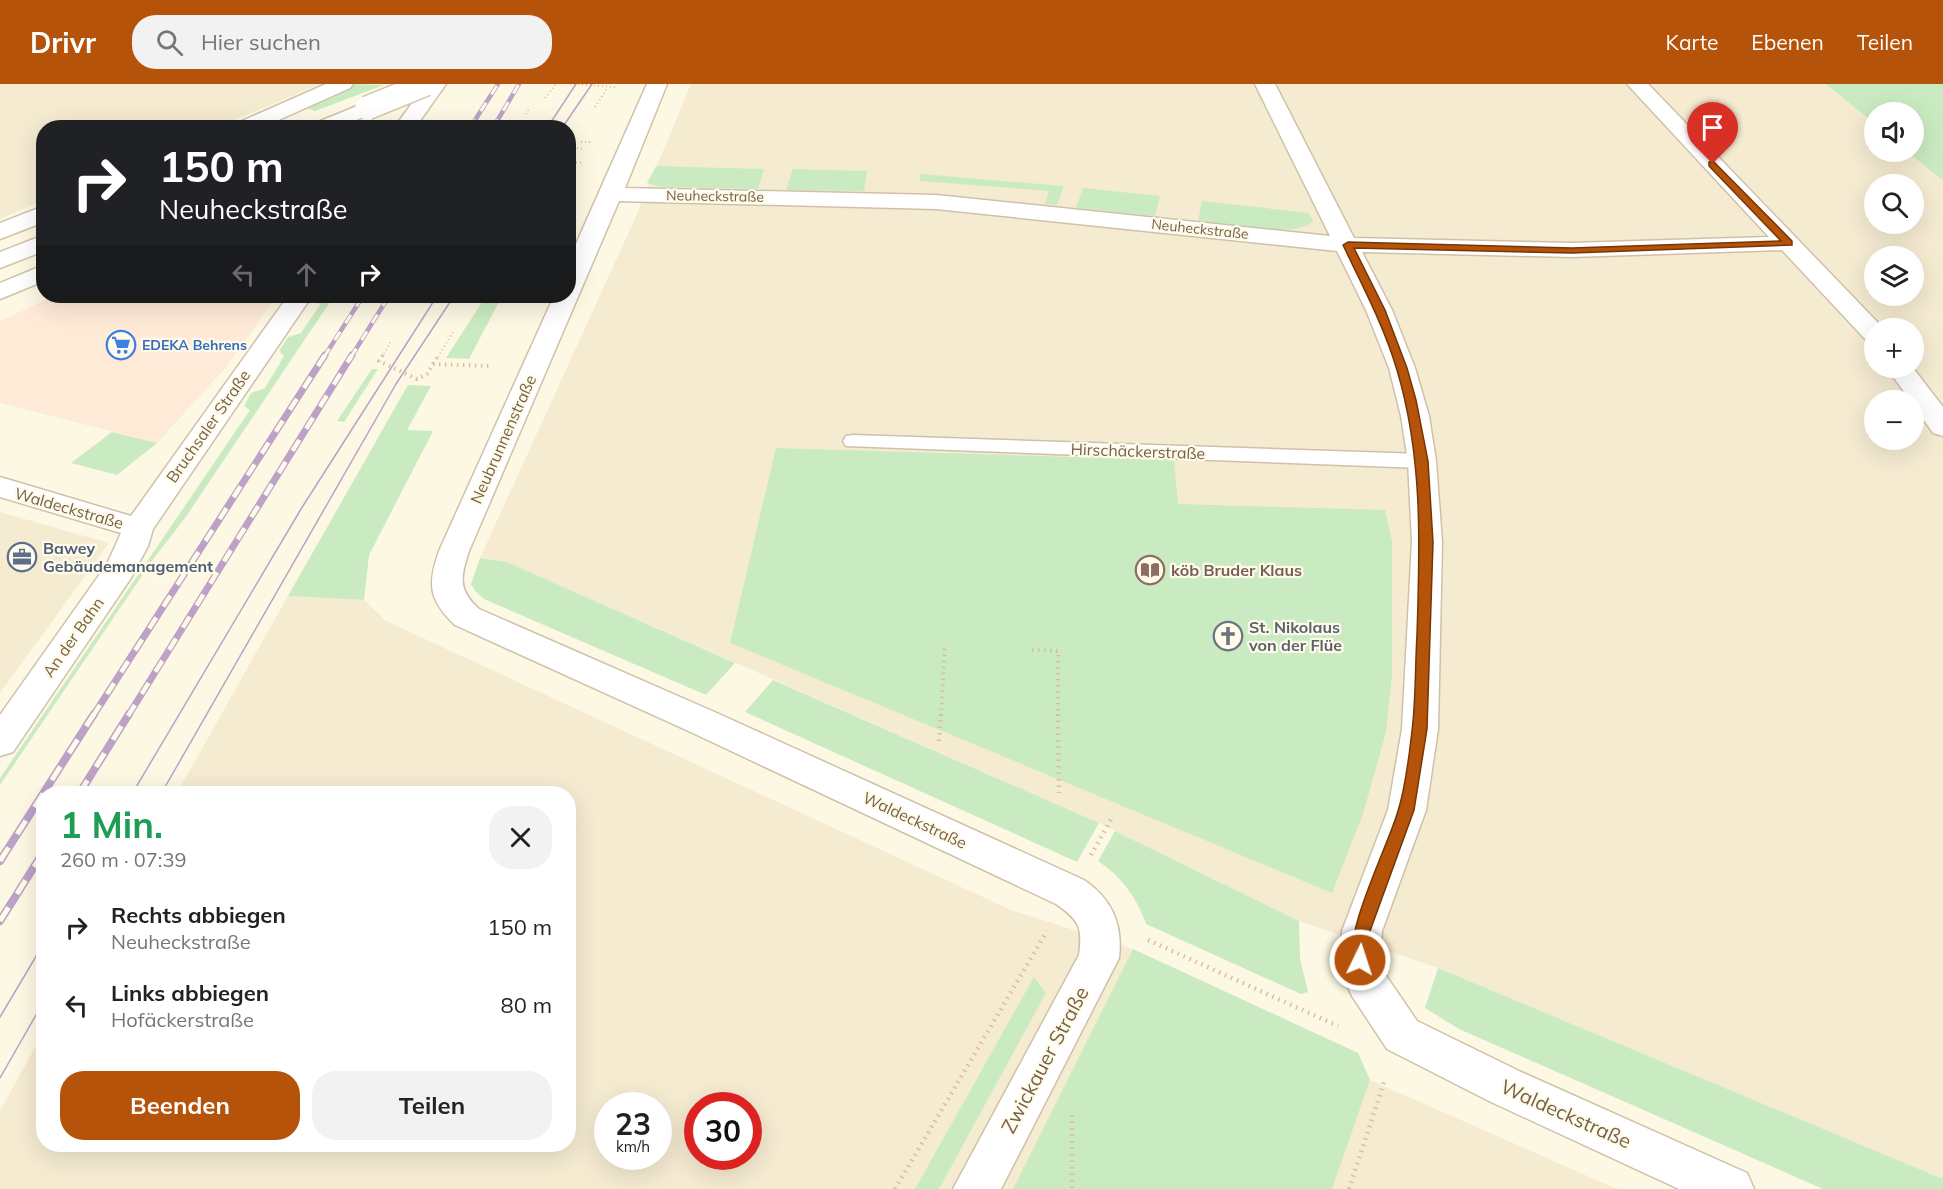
<!DOCTYPE html>
<html lang="de">
<head>
<meta charset="utf-8">
<style>
  :root { --surface:#fff; --page:#f2f2f2; --text:#222; --muted:#767676; --accent:#b45309 }
  body { margin:0; font-family:Mulish,sans-serif; background:var(--page); color:var(--text); height:100vh; display:flex; flex-direction:column; font-size:22px; white-space:nowrap }
  * { box-sizing:border-box; margin:0 }
  p { font-size:20px; color:var(--muted) }
  .icon { flex:none; width:33px; height:33px; fill:none; stroke:currentColor; stroke-width:2; stroke-linecap:round; stroke-linejoin:round }
  .map { position:relative; flex:1; overflow:hidden }
  .sheet { position:absolute; left:36px; top:702px; width:540px; height:366px; display:flex; flex-direction:column; background:var(--surface); border-radius:24px; box-shadow:0 6px 24px #0002 }
  .sheet>* { flex:none }
  .banner { position:absolute; left:36px; top:36px; width:540px; height:183px; border-radius:24px; box-shadow:0 6px 24px #0002; background:#202124; color:#fff; overflow:hidden }
  .tools { position:absolute; left:1864px; top:18px; display:grid; gap:12px }
  .tools a { display:grid; place-items:center; width:60px; height:60px; border-radius:50%; background:var(--surface); box-shadow:0 6px 24px #0002; font-size:30px }
  .speed { position:absolute; left:594px; top:1008px; display:flex; gap:12px; font-size:30px; font-weight:700; text-align:center }
  .speed>* { display:grid; place-content:center; width:78px; height:78px; border-radius:50%; background:var(--surface); box-shadow:0 6px 24px #0002; line-height:1 }
  .speed small { font-size:15px; font-weight:400 }
  .speed .limit { border:9px solid #d22; background:#fff; color:#111 }
  .pin { position:absolute; display:grid; place-items:center; width:51px; height:51px; color:#fff; margin:-62px -26px; border-radius:50% 50% 50% 0; rotate:-45deg; box-shadow:0 0 6px #0007 }
  .pin .icon { rotate:45deg }
  .me { position:absolute; width:66px; margin:-33px; rotate:4deg; stroke-linejoin:round; filter:drop-shadow(0 0 4px #0008) }
  .turn { display:flex; align-items:center; gap:21px; height:126px; padding:0 24px; font-size:27px }
  .turn .icon { width:78px; height:78px; stroke-width:2.5 }
  .turn b { display:block; font-size:42px; line-height:51px }
  .lanes { display:flex; align-items:center; height:57px; padding:0 24px; background:#0003; justify-content:center; gap:30px; direction:ltr }
  .lanes .off { opacity:.35 }
  .round { display:grid; place-items:center; flex:none; width:63px; height:63px; border-radius:24px; background:var(--page) }
  .head { display:flex; align-items:center; justify-content:space-between; height:102px; padding:0 24px }
  h1 { font-size:36px; font-weight:700; line-height:45px; color:#1e9e55 }
  .cta { display:flex; gap:12px; margin-top:auto; padding:12px 24px }
  .cta a { flex:1; height:69px; border-radius:24px; background:var(--accent); color:#fff; font-size:24px; font-weight:700; line-height:69px; text-align:center }
  .cta a+a { background:var(--page); color:var(--text) }
  ul { padding:0; list-style:none }
  li { display:flex; align-items:center; gap:18px; height:78px; padding:0 24px }
  li div { flex:1 }
  li b { display:block; font-size:22px }
  li em { font-style:normal }
  header { display:flex; align-items:center; gap:36px; box-sizing:border-box; height:84px; padding:0 30px; background:var(--accent); color:#fff }
  header strong { font-size:28px }
  nav { display:flex; gap:33px; margin-inline-start:auto; font-size:21px }
  .search { width:420px; height:54px; background:var(--page); display:flex; align-items:center; gap:15px; box-sizing:border-box; padding:0 21px; border-radius:24px; color:var(--muted); font-size:22px }
  .map>svg:first-child { display:block }
  .residential { fill:#f5ebd1; fill-rule:evenodd }
  .commercial { fill:#feead6 }
  .green { fill:#caebc1 }
  .lines { fill:none; stroke-linecap:round; stroke-linejoin:round }
  .lane-casing { stroke:#cfc1a9; stroke-width:3 }
  .street-casing { stroke:#cfc1a9; stroke-width:3 }
  .secondary-casing { stroke:#d2c2a6; stroke-width:3 }
  .path-far2 { stroke:#d9bf9c; stroke-width:2; stroke-dasharray:1 3; stroke-linecap:butt }
  .path-far1 { stroke:#d9bf9c; stroke-width:4; stroke-dasharray:1.5 4.5; stroke-linecap:butt }
  .path { stroke:#d9bf9c; stroke-width:4.5; stroke-dasharray:1.5 5; stroke-linecap:butt }
  .lane { fill:#fff; fill-rule:evenodd }
  .street { fill:#fff; fill-rule:evenodd }
  .secondary { fill:#fff; fill-rule:evenodd }
  .tram { stroke:#bda1c7; stroke-width:1.5 }
  .rail-far2-casing { stroke:#bda1c7; stroke-width:4.5 }
  .rail-far1-casing { stroke:#bda1c7; stroke-width:7 }
  .rail-casing { stroke:#bda1c7; stroke-width:8 }
  .rail-far2 { stroke:#fffbea; stroke-width:3; stroke-dasharray:10; stroke-linecap:butt }
  .rail-far1 { stroke:#fffbea; stroke-width:4.5; stroke-dasharray:13; stroke-linecap:butt }
  .rail { stroke:#fffbea; stroke-width:5; stroke-dasharray:16; stroke-linecap:butt }
  .secondary-bridge-casing { stroke:#d2c2a6; stroke-width:26; stroke-linecap:butt }
  .secondary-bridge { stroke:#fff; stroke-width:23 }
  .route { fill:#b45309; stroke:#753606; stroke-width:1.5 }
  .labels { text-anchor:middle; stroke-width:4.5; stroke-linejoin:round; paint-order:stroke }
  .far-street-label { font-size:14px; fill:#766148; stroke:#fffbea }
  .far-shop-label { font-size:14px; font-weight:bold; fill:#366cbe; stroke:#fffbea; text-anchor:start }
  .street-label { font-size:16px; fill:#766148; stroke:#fffbea }
  .service-label { font-size:16px; font-weight:bold; fill:#4e5e75; stroke:#fffbea; text-anchor:start }
  .education-label { font-size:16px; font-weight:bold; fill:#785e54; stroke:#fffbea; text-anchor:start }
  .worship-label { font-size:16px; font-weight:bold; fill:#5b616d; stroke:#fffbea; text-anchor:start }
  .near-street-label { font-size:20px; fill:#766148; stroke:#fffbea }
</style>
</head>
<body>
<header>
<strong>Drivr</strong>
<div class="search"><svg class="icon" aria-label="search" viewBox="0 0 24 24"><circle cx="10" cy="10" r="6"/><path d="M15 15l6 6"/></svg>Hier suchen</div>
<nav><a>Karte</a><a>Ebenen</a><a>Teilen</a></nav>
</header>
<div class="map">
<svg width="1943" height="1105" viewBox="0 0 1943 1105">
  <rect width="100%" height="100%" fill="#fdf8e3"/>
  <g class="residential">
    <polygon points="0,0 321,0 217,43 44,44 43,116 0,135"/>
    <path d="M691 0H1826L1875 40V68H1908L1943 97V1095L1438 884 1299 837 1099 739 507 478 480 474 633 139ZM1875 100H1914V140H1875ZM1875 172H1914V212H1875ZM1875 244H1914V284H1875ZM1875 316H1914V356H1875Z"/>
    <polygon points="0,428 109,459 0,609"/>
    <path d="M288 512 364 516 386 537 1011 826 1133 865 1358 969 1370 996 1617 1105H0V1027L43 949 44 1060H568V710L177 709ZM608 1022H658V1072H608ZM698 1022H748V1072H698Z"/>
  </g>
  <polygon class="commercial" points="54,212 277,212 227,282 157,359 0,319 0,237"/>
  <g class="green">
    <polygon points="356,0 384,1 315,27 304,23"/>
    <polygon points="1826,0 1943,0 1943,97 1908,68 1914,68 1914,28 1875,28 1875,40"/>
    <polygon points="656,82 764,85 758,105 662,103 647,99"/>
    <polygon points="793,85 867,87 864,107 786,106"/>
    <polygon points="921,90 1064,102 1057,121 1045,120 1049,107 919,97"/>
    <polygon points="1083,104 1160,112 1155,132 1076,124"/>
    <path d="M1202 117 1309 129 1313 137C1300 155 1220 140 1198 137Z"/>
    <polygon points="319,212 334,212 185,434 154,474 0,701 0,694 250,326 244,322 251,309 265,304 284,272 279,267 288,253 301,249 320,221 316,216"/>
    <polygon points="486,212 502,212 469,275 446,274"/>
    <polygon points="372,285 378,285 344,338 337,337"/>
    <polygon points="408,301 431,302 407,346 433,347 369,471 364,516 288,512"/>
    <polygon points="112,348 157,359 117,391 71,379"/>
    <polygon points="776,364 1174,376 1178,420 1385,426 1392,457 1392,591 1386,648 1363,730 1332,809 730,559"/>
    <polygon points="480,474 507,478 735,579 706,611 484,515 475,507 471,500"/>
    <polygon points="773,596 1099,739 1077,778 745,628"/>
    <path d="M1115 747 1299 837 1300 875 1308 908 1301 910 1146 840C1137 814 1121 792 1098 777Z"/>
    <polygon points="1133,865 1358,969 1370,996 1332,1105 1013,1105"/>
    <polygon points="1438,884 1943,1095 1943,1105 1823,1105 1459,945 1425,924"/>
    <polygon points="1034,893 1046,909 939,1105 915,1105"/>
  </g>
  <g class="lines">
    <g class="lane-casing">
      <polygon id="lane" points="853,351 1422,370 1429,372 1432,377 1429,382 1422,384 846,362 843,357 846,352"/>
    </g>
    <g class="street-casing">
      <g id="street">
        <polygon points="326,0 353,0 350,4 261,44 232,44 235,40"/>
        <polygon points="426,0 446,0 415,44 394,44"/>
        <path d="M647 0H667L625 104 936 111 1330 152 1255 0H1275L1354 154 1572 159 1769 153 1627 0H1648L1883 244H1875V259L1866 256 1782 166 1572 173 1362 168 1392 226 1415 284 1429 332 1436 377 1442 458 1438 645 1426 726 1382 847 1380 877 1385 890 1417 937 1519 987 1747 1089 1754 1105H1679L1489 1017 1387 965 1352 912 1346 899 1340 877 1342 847 1388 726 1402 645 1412 458 1408 377 1401 332 1389 284 1366 226 1337 167 936 125 619 117 469 467C461 493 457 505 479 525L719 630 1084 796C1112 815 1123 840 1119 874L1001 1105H953L1079 871C1083 843 1079 836 1056 820L695 650 455 541C429 516 427 501 439 467L554 212H568V178Z"/>
        <polygon points="44,122 44,138 0,155 0,139"/>
        <polygon points="44,181 44,197 0,215 0,199"/>
        <polygon points="288,212 312,212 153,445 148,462 131,494 13,668 0,672 0,631 107,480 121,449 0,413 0,393 131,432"/>
        <polygon points="1887,284 1913,284 1943,323 1943,352 1933,349 1914,322 1914,316 1910,316"/>
      </g>
    </g>
    <g class="secondary-casing">
      <g id="secondary">
        <polygon points="367,18 374,20 377,24 374,28 339,44 310,44 313,40"/>
        <polygon points="44,151 44,167 0,184 0,168"/>
      </g>
    </g>
    <g class="path-far2">
      <polyline points="570,0 615,3"/>
      <polyline points="545,14 556,0"/>
      <polyline points="595,23 608,3"/>
      <polyline points="526,30 530,23"/>
      <polyline points="581,58 591,58"/>
      <polyline points="577,64 583,65"/>
      <polyline points="568,78 583,79"/>
      <polyline points="382,273 391,257"/>
      <polyline points="438,273 453,248"/>
    </g>
    <g class="path-far1">
      <polyline points="383,271 379,277 417,295 427,290 433,280 491,282"/>
      <polyline points="433,280 439,271"/>
      <polyline points="1032,566 1058,567 1058,632"/>
      <polyline points="941,632 945,562"/>
    </g>
    <g class="path">
      <polyline points="1058,630 1059,709"/>
      <polyline points="939,657 941,630"/>
      <polyline points="1091,771 1113,732"/>
      <polyline points="1148,856 1338,942"/>
      <polyline points="1072,1031 1072,1105"/>
      <polyline points="895,1105 1047,847"/>
      <polyline points="1349,1105 1385,995"/>
    </g>
    <use href="#lane" class="lane"/>
    <use href="#street" class="street"/>
    <use href="#secondary" class="secondary"/>
    <g class="tram">
      <polyline points="547,44 576,0"/>
      <polyline points="562,44 592,0"/>
      <polyline points="132,710 301,425 437,212"/>
      <polyline points="161,710 396,300 454,212"/>
      <polyline points="0,933 44,859"/>
      <polyline points="0,994 44,917"/>
    </g>
    <g class="rail-far2-casing">
      <g id="rail-far2">
        <polyline points="470,44 498,0"/>
        <polyline points="493,44 519,0"/>
        <polyline points="324,273 363,212"/>
        <polyline points="351,273 389,212"/>
      </g>
    </g>
    <g class="rail-far1-casing">
      <g id="rail-far1">
        <polyline points="93,632 325,271"/>
        <polyline points="128,632 352,271"/>
      </g>
    </g>
    <g class="rail-casing">
      <g id="rail">
        <polyline points="79,710 129,630"/>
        <polyline points="0,777 94,630"/>
        <polyline points="0,837 44,767"/>
      </g>
    </g>
    <use href="#rail-far2" class="rail-far2"/>
    <use href="#rail-far1" class="rail-far1"/>
    <use href="#rail" class="rail"/>
    <g class="secondary-bridge-casing">
      <polyline id="secondary-bridge" points="367,24 426,0"/>
    </g>
    <use href="#secondary-bridge" class="secondary-bridge"/>
  </g>
  <path class="route" d="M1713 77 1792 157V161L1572 169 1354 164 1385 226 1407 284 1416 316 1428 377 1433 458 1427 645 1414 726 1370 847 1366 882 1360 884 1354 882C1341 853 1389 760 1398 727 1406 702 1409 672 1412 647 1416 615 1415 583 1417 551 1420 461 1423 373 1397 286 1384 242 1362 201 1343 161L1348 158 1572 164 1781 157 1709 82V78Z"/>
  <defs>
    <g id="supermarket-ring" transform="scale(1.5)"><circle r="9.5" fill="#fffbea" stroke="#3f7fe0" stroke-width="1.5"/><path d="M-6-5.5h2.5l.6 2H6L4.5 2H-2.5L-4.4-4H-6ZM-1.5 3.2a1.3 1.3 0 1 0 .1 0ZM3 3.2a1.3 1.3 0 1 0 .1 0Z" fill="#3f7fe0"/></g>
    <g id="office-ring" transform="scale(1.5)"><circle r="9.5" fill="#fffbea" stroke="#5c6f8a" stroke-width="1.5"/><path d="M-6-3h4V-5.5h4V-3h4V5H-6ZM-1-4.5V-3h2v-1.5ZM-6 0V1H6V0Z" fill="#5c6f8a"/></g>
    <g id="library-ring" transform="scale(1.5)"><circle r="9.5" fill="#fffbea" stroke="#8d6e63" stroke-width="1.5"/><path d="M-6-4Q-3-5.5-.7-3.5V5Q-3 3-6 4ZM6-4Q3-5.5 .7-3.5V5Q3 3 6 4Z" fill="#8d6e63"/></g>
    <g id="church-ring" transform="scale(1.5)"><circle r="9.5" fill="#fffbea" stroke="#6b7280" stroke-width="1.5"/><path d="M-1.2-6h2.4v3.5h3.3v2.4h-3.3V6h-2.4V-.1h-3.3v-2.4h3.3Z" fill="#6b7280"/></g>
  </defs>
  <g fill-rule="evenodd">
    <use href="#supermarket-ring" x="121" y="261"/>
    <use href="#office-ring" x="22" y="473"/>
    <use href="#library-ring" x="1150" y="486"/>
    <use href="#church-ring" x="1228" y="552"/>
  </g>
  <g class="labels">
    <g class="far-street-label">
      <text transform="translate(715 112) rotate(1)" y="5">Neuheckstraße</text>
      <text transform="translate(1200 145) rotate(6)" y="5">Neuheckstraße</text>
    </g>
    <g class="far-shop-label">
      <text x="142" y="266">EDEKA Behrens</text>
    </g>
    <g class="street-label">
      <text transform="translate(208 342) rotate(-55)" y="6">Bruchsaler Straße</text>
      <text transform="translate(503 355) rotate(-66)" y="6">Neubrunnenstraße</text>
      <text transform="translate(1138 367) rotate(2)" y="6">Hirschäckerstraße</text>
      <text transform="translate(69 424) rotate(16)" y="6">Waldeckstraße</text>
      <text transform="translate(73 553) rotate(-55)" y="6">An der Bahn</text>
      <text transform="translate(915 736) rotate(25)" y="6">Waldeckstraße</text>
    </g>
    <g class="service-label">
      <text x="43" y="470">Bawey<tspan x="43" dy="18">Gebäudemanagement</tspan></text>
    </g>
    <g class="education-label">
      <text x="1171" y="492">köb Bruder Klaus</text>
    </g>
    <g class="worship-label">
      <text x="1249" y="549">St. Nikolaus<tspan x="1249" dy="18">von der Flüe</tspan></text>
    </g>
    <g class="near-street-label">
      <text transform="translate(1045 976) rotate(-62)" y="7">Zwickauer Straße</text>
      <text transform="translate(1566 1030) rotate(24)" y="7">Waldeckstraße</text>
    </g>
  </g>
</svg>
<div class="tools">
<a><svg class="icon" aria-label="sound" viewBox="0 0 24 24"><path d="M4 9h4l5-4v14l-5-4H4zM17 9q2 3 0 6"/></svg></a>
<a><svg class="icon" aria-label="search" viewBox="0 0 24 24"><circle cx="10" cy="10" r="6"/><path d="M15 15l6 6"/></svg></a>
<a><svg class="icon" aria-label="layers" viewBox="0 0 24 24"><path d="M12 4l9 5-9 5-9-5zM3 14l9 5 9-5"/></svg></a>
<a>+</a>
<a>−</a>
</div>
<div class="speed"><div>23<small>km/h</small></div><div class="limit">30</div></div>
<div class="pin" style="left:1713px;top:80px;background:#d93025"><svg class="icon" aria-label="arrive" viewBox="0 0 24 24"><path d="M6 21V4h12l-3 4 3 4H6"/></svg></div>
<svg class="me" style="left:1360px;top:876px" viewBox="-20 -20 40 40"><circle r="17" fill="#b45309" stroke="#fff" stroke-width="3"/><path d="M0-11L8 9 0 5-8 9z" fill="#fff"/></svg>
<div class="banner">
<div class="turn"><svg class="icon" aria-label="right" viewBox="0 0 24 24"><path d="M7 20v-9h11M14 6l5 5-5 5"/></svg><div><b>150 m</b>Neuheckstraße</div></div>
<div class="lanes"><svg class="icon off" aria-label="left" viewBox="0 0 24 24"><path d="M17 20v-9H6M10 6l-5 5 5 5"/></svg><svg class="icon off" aria-label="ahead" viewBox="0 0 24 24"><path d="M12 20V5M6 11l6-6 6 6"/></svg><svg class="icon" aria-label="right" viewBox="0 0 24 24"><path d="M7 20v-9h11M14 6l5 5-5 5"/></svg></div>
</div>
<section class="sheet">
<div class="head"><div><h1>1 Min.</h1><p>260 m · 07:39</p></div><a class="round"><svg class="icon" aria-label="close" viewBox="0 0 24 24"><path d="M6 6l12 12M18 6L6 18"/></svg></a></div>
<ul>
<li><svg class="icon" aria-label="right" viewBox="0 0 24 24"><path d="M7 20v-9h11M14 6l5 5-5 5"/></svg><div><b>Rechts abbiegen</b><p>Neuheckstraße</p></div><em>150 m</em></li>
<li><svg class="icon" aria-label="left" viewBox="0 0 24 24"><path d="M17 20v-9H6M10 6l-5 5 5 5"/></svg><div><b>Links abbiegen</b><p>Hofäckerstraße</p></div><em>80 m</em></li>
</ul>
<div class="cta"><a>Beenden</a><a>Teilen</a></div>
</section>
</div>
</body>
</html>
